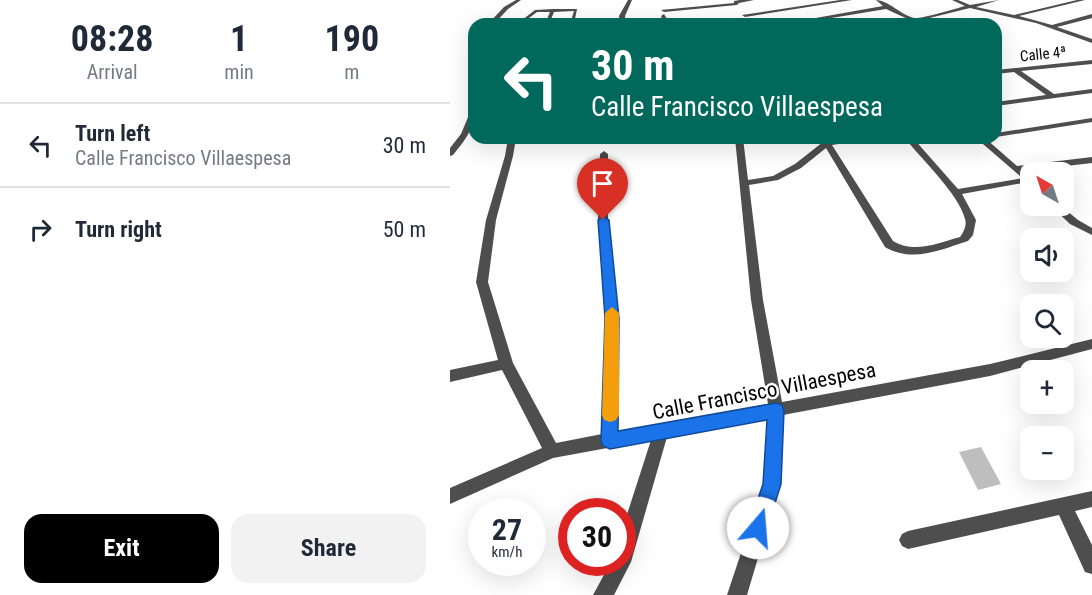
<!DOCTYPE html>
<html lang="en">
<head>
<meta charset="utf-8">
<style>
  :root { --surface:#fff; --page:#f2f2f3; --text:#1f2937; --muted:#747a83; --line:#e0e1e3; --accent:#000 }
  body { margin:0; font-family:"Roboto Condensed",sans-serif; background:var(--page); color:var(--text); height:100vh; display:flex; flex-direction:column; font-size:22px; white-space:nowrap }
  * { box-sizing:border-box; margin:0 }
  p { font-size:20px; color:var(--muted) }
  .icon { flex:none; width:33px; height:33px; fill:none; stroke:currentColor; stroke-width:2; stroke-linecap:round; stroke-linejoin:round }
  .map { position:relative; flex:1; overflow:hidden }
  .details { display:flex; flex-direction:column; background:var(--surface); width:450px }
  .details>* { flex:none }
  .banner { position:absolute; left:18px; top:18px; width:534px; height:126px; border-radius:18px; box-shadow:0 6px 24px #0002; background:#00695c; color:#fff; overflow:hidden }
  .needle { width:39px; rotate:321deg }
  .buttons { position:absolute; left:570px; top:162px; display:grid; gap:12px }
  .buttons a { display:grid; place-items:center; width:54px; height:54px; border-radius:12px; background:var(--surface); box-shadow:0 6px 24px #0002; font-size:30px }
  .speed { position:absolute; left:18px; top:498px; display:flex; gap:12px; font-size:30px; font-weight:700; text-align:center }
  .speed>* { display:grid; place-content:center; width:78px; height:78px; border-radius:50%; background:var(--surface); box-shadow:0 6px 24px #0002; line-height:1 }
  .speed small { font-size:15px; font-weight:400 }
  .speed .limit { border:9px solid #d22; background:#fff; color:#111 }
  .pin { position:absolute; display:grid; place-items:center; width:51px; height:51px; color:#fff; margin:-62px -26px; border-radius:50% 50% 50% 0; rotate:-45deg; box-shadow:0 0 6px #0007 }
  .pin .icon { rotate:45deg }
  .me { position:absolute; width:66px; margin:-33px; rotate:18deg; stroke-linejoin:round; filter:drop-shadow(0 0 4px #0008) }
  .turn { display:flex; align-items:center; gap:21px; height:126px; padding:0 24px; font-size:27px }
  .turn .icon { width:78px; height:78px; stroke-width:2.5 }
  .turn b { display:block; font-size:42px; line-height:51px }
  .eta { display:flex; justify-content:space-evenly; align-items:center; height:102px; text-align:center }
  .eta b { font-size:36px; font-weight:700; line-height:42px }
  .primary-button { display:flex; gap:12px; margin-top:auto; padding:12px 24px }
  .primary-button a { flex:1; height:69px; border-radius:18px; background:var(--accent); color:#fff; font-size:24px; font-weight:700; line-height:69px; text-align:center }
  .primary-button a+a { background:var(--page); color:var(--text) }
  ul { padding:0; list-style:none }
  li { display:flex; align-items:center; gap:18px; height:84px; padding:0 24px; border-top:2px solid var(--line) }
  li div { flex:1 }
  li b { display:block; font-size:22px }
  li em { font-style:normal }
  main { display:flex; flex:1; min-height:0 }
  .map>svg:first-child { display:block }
  .building { fill:#bebebe }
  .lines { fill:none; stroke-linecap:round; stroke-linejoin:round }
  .lane { fill:#4e4e4e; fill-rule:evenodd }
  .street { fill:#4e4e4e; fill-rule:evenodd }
  .route { fill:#1a73e8; stroke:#114b97; stroke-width:1.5 }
  .slow { fill:#f59e0b }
  .labels { text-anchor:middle; stroke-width:5; stroke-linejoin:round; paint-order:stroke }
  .far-street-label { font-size:15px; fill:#000; stroke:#fff }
  .near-street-label { font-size:21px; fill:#000; stroke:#fff }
</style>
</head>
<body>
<main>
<section class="details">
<div class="eta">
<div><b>08:28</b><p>Arrival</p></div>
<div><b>1</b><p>min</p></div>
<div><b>190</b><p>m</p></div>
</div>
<ul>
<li><svg class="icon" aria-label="left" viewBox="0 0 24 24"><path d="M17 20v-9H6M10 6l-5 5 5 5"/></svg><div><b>Turn left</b><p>Calle Francisco Villaespesa</p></div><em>30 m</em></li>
<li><svg class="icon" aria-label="right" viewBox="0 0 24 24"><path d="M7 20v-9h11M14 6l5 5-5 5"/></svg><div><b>Turn right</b></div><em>50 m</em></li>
</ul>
<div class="primary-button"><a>Exit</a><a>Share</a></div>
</section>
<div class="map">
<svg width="642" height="595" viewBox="0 0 642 595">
  <rect width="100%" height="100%" fill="#fff"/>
  <polygon class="building" points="531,447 551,484 528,490 509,452"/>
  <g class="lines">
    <polygon class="lane" points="103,9 127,9 124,24 120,24 124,11 104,12 99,24 95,24 100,12 87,12 71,24 67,24 85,10"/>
    <g class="street">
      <polygon points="66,0 71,0 58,9 44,24 38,24 54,7"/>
      <polygon points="178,0 182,0 175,16 176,24 170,24 169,16"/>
      <polygon points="290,0 304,0 289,3 287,5 214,12 211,10 284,3 284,1"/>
      <polygon points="390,0 402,0 295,17 292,15"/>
      <path d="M426 0C438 0 451 15 464 18 472 19 505 9 515 6L502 0H508L520 5 549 0 526 7 564 15 627 0H635L569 16 602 25 642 14V18L607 27 642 39V43L586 23 520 8 455 24H445L460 20 436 9 345 24H332L433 6Z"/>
      <polygon points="214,14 220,24 214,24 211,16"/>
      <polygon points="642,60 642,64 571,71 604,94 642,89 642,93 546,106 546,102 596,95 564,72 546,74 546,70"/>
      <path d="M21 110H24C24 130 15 140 3 155L0 156V148L11 134Z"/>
      <polygon points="642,118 642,122 546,137 546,133"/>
      <path d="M58 138H66L63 156 46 220 38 282 63 363 106 443 152 434 156 318 148 220 150 154 154 151 158 154V220L168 318V432L318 404 301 300 285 138H293L298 180 323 176 345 164 373 142 370 138H378L379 140 418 138 414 140 382 145 443 241C464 254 488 243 510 237 514 232 517 224 515 219 509 194 471 159 455 138H463L508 189 580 177V181L578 182 512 194 526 220 523 235 518 241C490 250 462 263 435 247L376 148 351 168 328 180 299 185 313 300 332 402 540 364 642 339V349L540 376 333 415 330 484 297 595H277L314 484 318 418 217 437 181 562 164 595H143L161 562H172V530L201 440 103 458 0 504V488L92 448 52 370 0 382V370L48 360 26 282 36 220 55 156Z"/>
      <polygon points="526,138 535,138 567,166 642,157 642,163 573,171 575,173 570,176"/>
      <polygon points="601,206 611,206 628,220 642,228 642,235 620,224"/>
      <polygon points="642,491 642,507 625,511 642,545 642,574 635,572 609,515 458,549 452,546 449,540 452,534 458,531"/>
    </g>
  </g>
  <polygon class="route" points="153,216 159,220 169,318 168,431 326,403 332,405 334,411 331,484 315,535 308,538 301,535 298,528 313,484 317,420 160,449 153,446 151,441 155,318 148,220"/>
  <polygon class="slow" points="162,307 169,313 169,415 166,420 160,422 154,420 152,415 155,313"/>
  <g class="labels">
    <g class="far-street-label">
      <text transform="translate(593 54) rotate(-6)" y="5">Calle 4ª</text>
    </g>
    <g class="near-street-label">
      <text transform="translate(314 391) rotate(-11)" y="7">Calle Francisco Villaespesa</text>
    </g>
  </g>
</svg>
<div class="buttons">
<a><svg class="needle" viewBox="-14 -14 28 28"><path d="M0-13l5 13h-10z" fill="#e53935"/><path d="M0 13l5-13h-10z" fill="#747a83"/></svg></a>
<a><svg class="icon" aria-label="sound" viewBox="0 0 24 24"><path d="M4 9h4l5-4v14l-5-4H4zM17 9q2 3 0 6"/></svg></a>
<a><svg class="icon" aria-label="search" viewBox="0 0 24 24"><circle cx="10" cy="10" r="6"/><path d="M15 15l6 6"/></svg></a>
<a>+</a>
<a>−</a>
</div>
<div class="speed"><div>27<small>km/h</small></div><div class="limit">30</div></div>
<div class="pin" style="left:153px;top:220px;background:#d93025"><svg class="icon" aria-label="arrive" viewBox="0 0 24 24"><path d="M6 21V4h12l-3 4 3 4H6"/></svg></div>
<svg class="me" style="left:308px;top:528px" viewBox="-20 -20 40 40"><circle r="19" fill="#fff"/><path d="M0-13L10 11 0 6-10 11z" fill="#1a73e8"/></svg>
<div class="banner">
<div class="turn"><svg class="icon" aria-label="left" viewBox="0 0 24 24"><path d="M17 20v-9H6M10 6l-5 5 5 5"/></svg><div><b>30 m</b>Calle Francisco Villaespesa</div></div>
</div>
</div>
</main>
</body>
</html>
